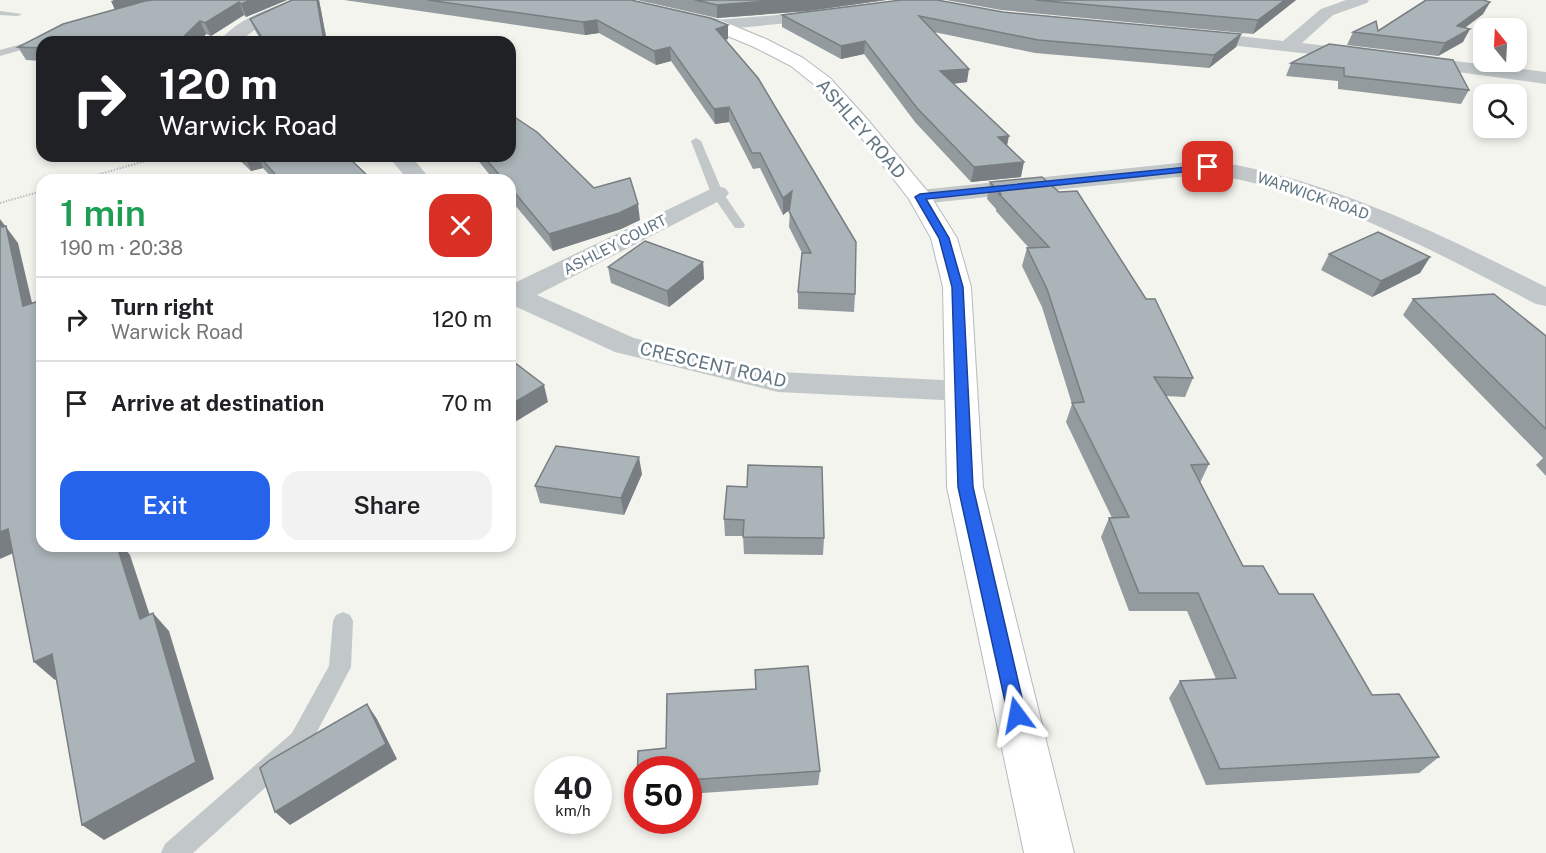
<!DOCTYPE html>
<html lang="en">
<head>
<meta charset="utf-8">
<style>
  :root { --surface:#fff; --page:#f2f2f2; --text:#202124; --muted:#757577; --line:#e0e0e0; --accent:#2563eb }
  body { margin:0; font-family:"Public Sans",sans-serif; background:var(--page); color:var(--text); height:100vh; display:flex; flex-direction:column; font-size:22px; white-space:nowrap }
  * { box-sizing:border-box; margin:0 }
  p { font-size:20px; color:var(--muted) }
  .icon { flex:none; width:33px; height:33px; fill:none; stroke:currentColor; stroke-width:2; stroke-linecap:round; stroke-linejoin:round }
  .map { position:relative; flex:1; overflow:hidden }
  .sheet { position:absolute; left:36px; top:174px; width:480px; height:378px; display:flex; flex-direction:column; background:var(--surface); border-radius:18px; box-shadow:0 3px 9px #0003 }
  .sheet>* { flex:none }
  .banner { position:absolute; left:36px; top:36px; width:480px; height:126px; border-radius:18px; box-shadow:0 3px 9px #0003; background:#202124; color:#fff; overflow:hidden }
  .needle { width:39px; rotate:342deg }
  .buttons { position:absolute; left:1473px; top:18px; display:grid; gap:12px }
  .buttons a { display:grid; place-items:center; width:54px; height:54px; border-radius:12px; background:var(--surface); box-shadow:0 3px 9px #0003; font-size:30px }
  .speed { position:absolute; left:534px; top:756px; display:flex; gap:12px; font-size:30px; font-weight:700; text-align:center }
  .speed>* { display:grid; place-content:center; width:78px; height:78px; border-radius:50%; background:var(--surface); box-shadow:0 3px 9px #0003; line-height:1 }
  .speed small { font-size:15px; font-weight:400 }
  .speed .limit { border:9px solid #d22; background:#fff; color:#111 }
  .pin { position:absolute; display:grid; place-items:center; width:51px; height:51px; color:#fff; margin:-26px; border-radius:12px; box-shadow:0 3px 9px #0006 }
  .me { position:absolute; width:66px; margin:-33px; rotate:347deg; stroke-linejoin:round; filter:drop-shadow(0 0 4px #0008) }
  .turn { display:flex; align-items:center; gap:21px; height:126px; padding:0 24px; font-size:27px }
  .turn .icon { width:78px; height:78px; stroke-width:2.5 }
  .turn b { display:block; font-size:42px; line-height:51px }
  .round { display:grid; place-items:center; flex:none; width:63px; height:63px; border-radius:18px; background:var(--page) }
  .headline { display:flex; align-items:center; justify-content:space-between; height:102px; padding:0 24px }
  h1 { font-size:36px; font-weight:600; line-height:45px; color:#1e9e55 }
  .cta { display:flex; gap:12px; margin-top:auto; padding:12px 24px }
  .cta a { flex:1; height:69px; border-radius:18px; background:var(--accent); color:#fff; font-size:24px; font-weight:600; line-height:69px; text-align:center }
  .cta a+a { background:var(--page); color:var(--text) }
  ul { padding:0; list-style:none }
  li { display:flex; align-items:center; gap:18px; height:84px; padding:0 24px; border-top:2px solid var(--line) }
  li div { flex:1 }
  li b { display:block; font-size:22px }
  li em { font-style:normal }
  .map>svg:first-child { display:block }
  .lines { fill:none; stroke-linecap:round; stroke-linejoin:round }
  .secondary-casing { stroke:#b4babe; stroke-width:2 }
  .path { stroke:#bcbec0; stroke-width:2; stroke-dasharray:1.5 1.5; stroke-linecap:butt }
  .lane { fill:#c2c7c9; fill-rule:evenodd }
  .street { fill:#c2c7c9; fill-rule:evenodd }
  .secondary { fill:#fff; fill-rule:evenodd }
  .wall { fill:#939b9e }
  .shaded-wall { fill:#787e81 }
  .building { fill:#abb4b8; stroke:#787e81; stroke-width:1.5 }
  .route { fill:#2563eb; stroke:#184099; stroke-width:1.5 }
  .labels { text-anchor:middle; stroke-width:6; stroke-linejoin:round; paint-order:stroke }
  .far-street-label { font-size:15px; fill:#607583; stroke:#fff }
  .street-label { font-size:18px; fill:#607583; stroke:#fff }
</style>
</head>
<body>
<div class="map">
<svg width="1546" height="853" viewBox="0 0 1546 853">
  <rect width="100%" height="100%" fill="#f4f4ef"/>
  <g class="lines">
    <g class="secondary-casing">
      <polygon id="secondary" points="598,0 627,0 722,21 766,39 803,58 830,78 867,119 928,192 957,238 971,287 983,487 1074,853 1024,853 947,487 943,287 931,238 909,199 853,127 816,86 791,66 754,47 711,29 600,3"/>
    </g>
    <g class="path">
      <polyline points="79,180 163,156"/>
      <polyline points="0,203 42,191"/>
    </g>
    <g class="lane">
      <polygon points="0,11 22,14 18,16 0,15"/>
      <polygon points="40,39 44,42 42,44 0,56 0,50"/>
      <polygon points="696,138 701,141 723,193 745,225 743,228 735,228 711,193 691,141"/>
      <polygon points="343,612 350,615 353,621 351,667 308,749 193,853 161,853 165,844 292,733 329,666 333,621 336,615"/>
    </g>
    <g class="street">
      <path d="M293 0H315L313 3 260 26 238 42H219C235 20 268 9 293 0Z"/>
      <polygon points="1346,0 1369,0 1367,3 1333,15 1302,43 1364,50 1370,51 1373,55 1370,59 1364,60 1194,41 1188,40 1185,36 1188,32 1194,31 1283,41 1321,9"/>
      <polygon points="825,11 833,16 831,19 716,30 708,25 716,20"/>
      <polygon points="1412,56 1546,72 1546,84 1406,65 1403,61 1406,57"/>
      <polygon points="388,156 411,156 431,180 408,180"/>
      <path d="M1207 160C1328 178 1438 233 1546 287V306L1536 304C1432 250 1324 191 1207 174L920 204 912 202 908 197 912 192 920 190Z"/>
      <polygon points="717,186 725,188 729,193 725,198 537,295 634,338 778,372 963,381 974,384 979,391 974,398 963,401 778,392 615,352 510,304 510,285"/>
    </g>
    <use href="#secondary" class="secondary"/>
  </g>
  <g class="wall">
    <polygon points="113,0 287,0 246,17 244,15 211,36 206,34 199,42 42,42 42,61 26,60 18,47 115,10"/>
    <polygon points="292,0 319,0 327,42 262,42 256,32 250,19"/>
    <polygon points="344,0 631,0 728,39 725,40 855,294 854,312 798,309 798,292 802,253 789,227 790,209 783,215 760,168 753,169 729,122 715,124 671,61 656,65 599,33 585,35"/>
    <polygon points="637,0 886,0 808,11 717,18"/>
    <polygon points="946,0 1296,0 1253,34 1001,10"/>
    <polygon points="1426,0 1485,0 1485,1 1490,2 1483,14 1465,28 1463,42 1438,56 1347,45 1353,32 1378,31"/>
    <polygon points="1003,12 1241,34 1236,47 1209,68 1035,53 934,32 967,82 953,84 1007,146 1021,177 971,182 915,122 864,54 841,59 782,27 782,15"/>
    <polygon points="1329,44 1469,90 1461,104 1338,89 1338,81 1286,76 1291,63"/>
    <polygon points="235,156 347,156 372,180 274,180 263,168 251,171"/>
    <polygon points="471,156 510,156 594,188 640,220 621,229 553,251 510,199 510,180 494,180 476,158"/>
    <polygon points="990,182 1193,378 1185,397 1166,396 1209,464 1200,483 1243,566 1279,594 1372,695 1439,757 1419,773 1206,785 1169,698 1180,681 1216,679 1187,611 1129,611 1101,537 1109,518 1112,518 1066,422 1072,404 1042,307 1022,266 1027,248 1029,248 996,211 996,209 987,199"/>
    <polygon points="1329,254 1430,257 1420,273 1372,297 1321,270"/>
    <polygon points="703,262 704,279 669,307 611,283 608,267"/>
    <polygon points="1413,299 1546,336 1546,476 1536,465 1543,458 1403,315"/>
    <polygon points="642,474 624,515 540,503 535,486"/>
    <polygon points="727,486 824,538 823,555 744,554 743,536 725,536 724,519"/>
    <polygon points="808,666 820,771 818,785 688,794 688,770 638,770 638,787 637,784 638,751 666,748 667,694 755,689 755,670"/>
  </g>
  <g class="shaded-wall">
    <polygon points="115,0 186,0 117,14 111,1"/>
    <polygon points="251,0 287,0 246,17 241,4"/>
    <polygon points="317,0 319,0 327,42 324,42"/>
    <polygon points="781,0 886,0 808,11 717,18 717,5"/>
    <polygon points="1285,0 1296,0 1253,34 1258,20"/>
    <polygon points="1483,0 1485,0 1480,9 1490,2 1483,14 1451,38 1457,26"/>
    <polygon points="239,2 244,15 211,36 205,23"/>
    <polygon points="597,20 599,33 585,35 583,22"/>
    <polygon points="200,21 206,34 199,42 178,42"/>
    <polygon points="728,25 728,39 716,42 716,29"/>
    <polygon points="1470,29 1463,42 1438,56 1445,43"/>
    <polygon points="1241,34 1236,47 1209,68 1214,55"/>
    <polygon points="865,41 864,54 841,59 841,46"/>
    <polygon points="670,47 671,61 656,65 654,51"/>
    <polygon points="969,69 967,82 938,85 940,71"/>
    <polygon points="729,107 729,122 715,124 714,109"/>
    <polygon points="1009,136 1006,151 998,137"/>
    <polygon points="245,156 258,156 263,168 251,171"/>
    <polygon points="1024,162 1021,177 971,182 974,167"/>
    <polygon points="792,191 792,208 783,215 783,198"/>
    <polygon points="638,204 640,220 621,229 553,251 549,234"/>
    <polygon points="0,219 18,243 37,324 23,306"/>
    <polygon points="1430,257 1420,273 1372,297 1381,281"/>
    <polygon points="703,262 704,279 669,307 667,291"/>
    <polygon points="544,385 548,402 510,425 510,405"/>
    <polygon points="639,457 642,474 624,515 621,498"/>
    <polygon points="8,529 27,547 0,559 0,532"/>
    <polygon points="80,546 92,546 81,551"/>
    <polygon points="117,546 123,546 130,555 157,637 140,619"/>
    <polygon points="153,613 169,631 214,779 104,840 82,825"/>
    <polygon points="52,654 72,671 55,680 34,662"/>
    <polygon points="367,704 377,719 397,759 290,825 275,812"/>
  </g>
  <g class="building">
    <polygon points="153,0 251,0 241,4 239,2 205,23 200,21 178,42 42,42 42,48 18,47 63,24 145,1"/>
    <polygon points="292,0 317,0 324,42 265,42 250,19"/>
    <polygon points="428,0 631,0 710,18 728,25 716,29 758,78 856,242 855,294 798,292 802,253 811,253 789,211 792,191 783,198 760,153 752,153 729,107 714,109 670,47 654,51 597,20 583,22"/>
    <polygon points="695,0 781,0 717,5"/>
    <polygon points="901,0 937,0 1003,12 1241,34 1214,55 1038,40 919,16 969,69 940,71 1009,136 998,137 1024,162 974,167 917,108 865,41 841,46 782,15"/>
    <polygon points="1036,0 1285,0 1258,20"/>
    <polygon points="1426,0 1483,0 1490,2 1457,26 1470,29 1445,43 1353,32 1376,21 1378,31"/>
    <polygon points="1329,44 1453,60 1469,90 1344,76 1344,68 1291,63"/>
    <polygon points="510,114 537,132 594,188 630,178 638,204 619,213 549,234 510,187 510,180 504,180 483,156 510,156"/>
    <polygon points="259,156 347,156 372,180 280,180"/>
    <polygon points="1042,177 1059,192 1077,191 1146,299 1155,299 1193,378 1154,377 1209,464 1191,465 1243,566 1263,566 1279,594 1313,594 1372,695 1399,694 1439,757 1220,769 1180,681 1236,678 1198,593 1139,593 1109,518 1129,517 1072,403 1084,402 1047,289 1027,248 1049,247 999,194 1001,194 990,182"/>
    <polygon points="0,220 2,227 6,226 23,306 42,300 42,546 80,546 81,551 92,546 117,546 140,619 153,613 196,762 82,825 52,654 34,662 8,529 0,532"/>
    <polygon points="1378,232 1430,257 1381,281 1329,254"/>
    <polygon points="645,241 703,262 667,291 608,267"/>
    <polygon points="1494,294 1546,336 1546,429 1413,299"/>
    <polygon points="510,359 544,385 510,405"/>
    <polygon points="556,446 639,457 621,498 535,486"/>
    <polygon points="748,465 822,467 824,538 743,537 744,520 724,519 727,486 747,487"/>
    <polygon points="808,666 820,771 688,780 688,770 638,770 638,784 637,784 638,751 666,748 667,694 756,689 755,670"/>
    <polygon points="367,704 386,744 275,812 260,768 270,760"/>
  </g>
  <polygon class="route" points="1208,165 1211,165 1211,169 926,199 949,238 963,287 973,487 1026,715 1024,721 1017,724 1010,721 1008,715 958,487 952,287 939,238 915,197 920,194"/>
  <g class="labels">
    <g class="far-street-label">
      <text transform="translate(1313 196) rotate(19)" y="5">WARWICK ROAD</text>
      <text transform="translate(615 245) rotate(-27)" y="5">ASHLEY COURT</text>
    </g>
    <g class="street-label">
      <text transform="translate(861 129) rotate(49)" y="6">ASHLEY ROAD</text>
      <text transform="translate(713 365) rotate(13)" y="6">CRESCENT ROAD</text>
    </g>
  </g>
</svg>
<div class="buttons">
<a><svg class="needle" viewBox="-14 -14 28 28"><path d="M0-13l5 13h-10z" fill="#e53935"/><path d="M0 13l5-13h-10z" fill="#757577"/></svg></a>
<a><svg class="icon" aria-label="search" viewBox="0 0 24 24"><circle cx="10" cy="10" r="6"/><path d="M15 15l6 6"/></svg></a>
</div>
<div class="speed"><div>40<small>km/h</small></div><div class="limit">50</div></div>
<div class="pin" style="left:1208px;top:167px;background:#d93025"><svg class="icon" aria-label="arrive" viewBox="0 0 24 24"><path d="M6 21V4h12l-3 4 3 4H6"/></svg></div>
<svg class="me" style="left:1017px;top:715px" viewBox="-20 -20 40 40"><path d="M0-17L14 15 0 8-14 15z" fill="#2563eb" stroke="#fff" stroke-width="4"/></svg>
<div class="banner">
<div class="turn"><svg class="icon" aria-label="right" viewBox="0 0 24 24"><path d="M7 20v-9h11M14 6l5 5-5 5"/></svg><div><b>120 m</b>Warwick Road</div></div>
</div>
<section class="sheet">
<div class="headline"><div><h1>1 min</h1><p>190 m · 20:38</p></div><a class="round" style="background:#d93025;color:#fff"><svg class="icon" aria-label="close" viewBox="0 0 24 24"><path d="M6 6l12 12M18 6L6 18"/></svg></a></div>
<ul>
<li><svg class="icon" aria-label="right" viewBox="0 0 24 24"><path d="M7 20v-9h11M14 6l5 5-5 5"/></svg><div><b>Turn right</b><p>Warwick Road</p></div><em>120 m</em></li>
<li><svg class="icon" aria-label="arrive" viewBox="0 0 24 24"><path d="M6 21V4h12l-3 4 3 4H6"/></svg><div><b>Arrive at destination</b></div><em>70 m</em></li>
</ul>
<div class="cta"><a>Exit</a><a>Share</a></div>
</section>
</div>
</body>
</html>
